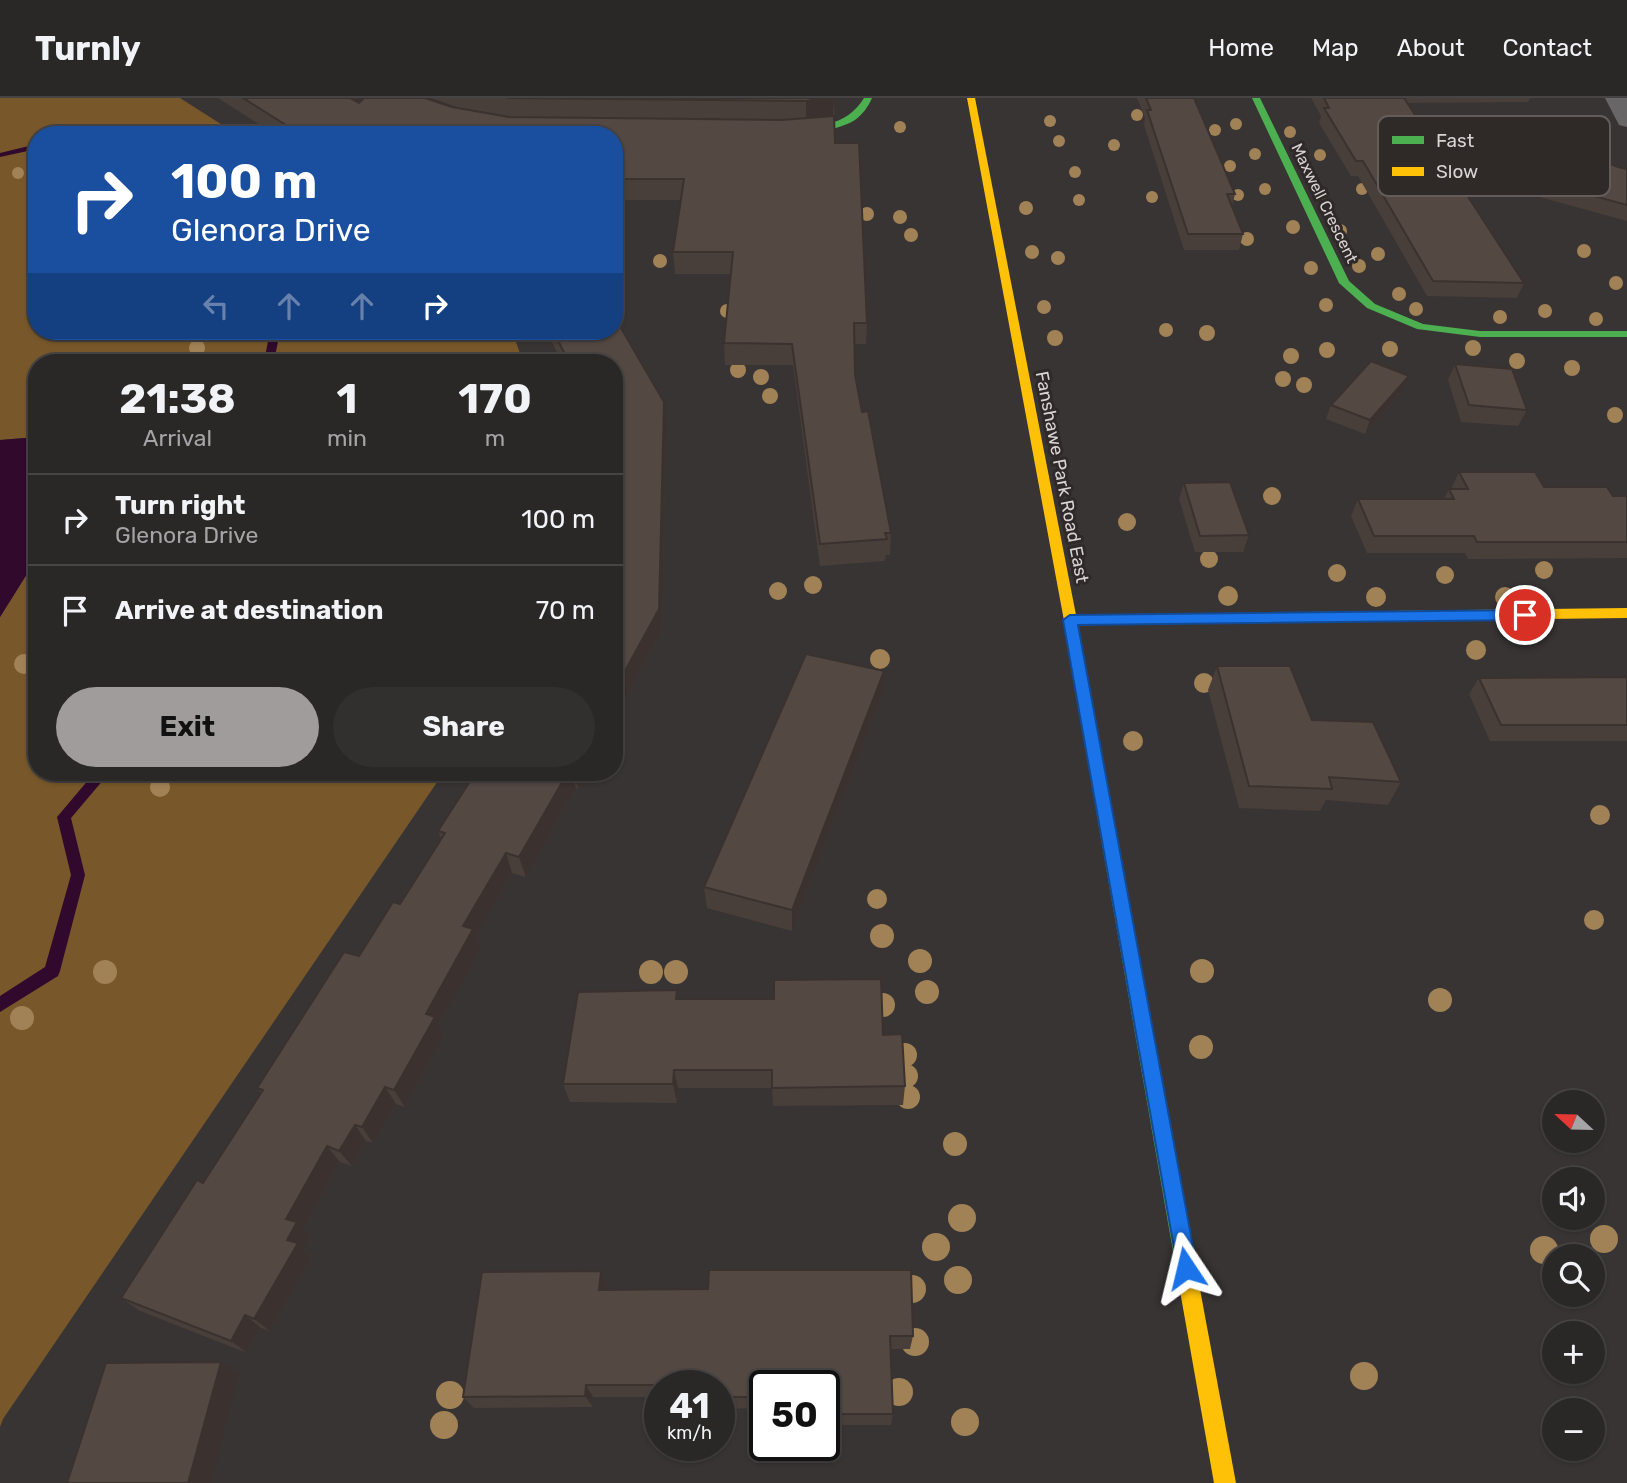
<!DOCTYPE html>
<html lang="en">
<head>
<meta charset="utf-8">
<style>
  :root { --surface:#2a2727; --page:#322f2f; --text:#f1f3f6; --muted:#a5a5a7; --line:#464444; --accent:#a09c9b }
  body { margin:0; font-family:Rubik,sans-serif; background:var(--page); color:var(--text); height:100vh; display:flex; flex-direction:column; font-size:26px; white-space:nowrap }
  * { box-sizing:border-box; margin:0 }
  p { font-size:23px; color:var(--muted) }
  .icon { flex:none; width:38px; height:38px; fill:none; stroke:currentColor; stroke-width:2; stroke-linecap:round; stroke-linejoin:round }
  .map { position:relative; flex:1; overflow:hidden }
  .sheet { position:absolute; left:28px; top:256px; width:595px; height:427px; display:flex; flex-direction:column; background:var(--surface); border-radius:28px; box-shadow:0 2px 5px #0004,0 0 0 2px var(--line) }
  .sheet>* { flex:none }
  .top-card { position:absolute; left:28px; top:28px; width:595px; height:214px; border-radius:28px; box-shadow:0 2px 5px #0004,0 0 0 2px var(--line); background:#1a4fa0; color:#fff; overflow:hidden }
  .needle { width:46px; rotate:292deg }
  .buttons { position:absolute; left:1542px; top:992px; display:grid; gap:14px }
  .buttons a { display:grid; place-items:center; width:63px; height:63px; border-radius:50%; background:var(--surface); box-shadow:0 2px 5px #0004,0 0 0 2px var(--line); font-size:35px }
  .speed { position:absolute; left:644px; top:1272px; display:flex; gap:14px; font-size:35px; font-weight:700; text-align:center }
  .speed>* { display:grid; place-content:center; width:91px; height:91px; border-radius:50%; background:var(--surface); box-shadow:0 2px 5px #0004,0 0 0 2px var(--line); line-height:1 }
  .speed small { font-size:18px; font-weight:400 }
  .speed .limit { border:4px solid #111; border-radius:10px; background:#fff; color:#111 }
  .pin { position:absolute; display:grid; place-items:center; width:60px; height:60px; color:#fff; margin:-30px; border:4px solid #fff; border-radius:50%; box-shadow:0 2px 7px #0007 }
  .me { position:absolute; width:77px; margin:-38px; rotate:350deg; stroke-linejoin:round; filter:drop-shadow(0 0 5px #0008) }
  .turn { display:flex; align-items:center; gap:24px; height:147px; padding:0 28px; font-size:32px }
  .turn .icon { width:91px; height:91px; stroke-width:2.5 }
  .turn b { display:block; font-size:49px; line-height:60px }
  .lanes { display:flex; align-items:center; height:66px; padding:0 28px; background:#0003; justify-content:center; gap:35px; direction:ltr }
  .lanes .off { opacity:.35 }
  .eta { display:flex; justify-content:space-evenly; align-items:center; height:119px; text-align:center }
  .eta b { font-size:42px; font-weight:700; line-height:49px }
  .primary-button { display:flex; gap:14px; margin-top:auto; padding:14px 28px }
  .primary-button a { flex:1; height:80px; border-radius:42px; background:var(--accent); color:#111; font-size:28px; font-weight:700; line-height:80px; text-align:center }
  .primary-button a+a { background:var(--page); color:var(--text) }
  ul { padding:0; list-style:none }
  li { display:flex; align-items:center; gap:21px; height:91px; padding:0 28px; border-top:2px solid var(--line) }
  li div { flex:1 }
  li b { display:block; font-size:26px }
  li em { font-style:normal }
  header { display:flex; align-items:center; gap:42px; box-sizing:border-box; height:98px; padding:0 35px; background:var(--surface); border-bottom:2px solid var(--line) }
  header strong { font-size:33px }
  nav { display:flex; gap:38px; margin-inline-start:auto; font-size:24px }
  .map>svg:first-child { display:block }
  .forest { fill:#78582a }
  .water { fill:#30092d }
  .lines { fill:none; stroke-linecap:round; stroke-linejoin:round }
  .stream { fill:#30092d; fill-rule:evenodd }
  .street { fill:#686666; fill-rule:evenodd }
  .fast { fill:#4caf50; fill-rule:evenodd }
  .slow { fill:#ffc107; fill-rule:evenodd }
  .tree { fill:#a18256 }
  .wall { fill:#483e3a }
  .shaded-wall { fill:#3b322f }
  .building { fill:#544843; stroke:#3b322f; stroke-width:2 }
  .route { fill:#1a73e8; stroke:#114b97; stroke-width:2 }
  .labels { text-anchor:middle; stroke-width:6; stroke-linejoin:round; paint-order:stroke }
  .far-street-label { font-size:16px; fill:#d8d4d3; stroke:#2f2928 }
  .street-label { font-size:18px; fill:#d8d4d3; stroke:#2f2928 }
  .key { fill:#2f2928; stroke:#625c5b; stroke-width:2 }
  .key-label { font-size:19px; fill:#d8d4d3 }
</style>
</head>
<body>
<header>
<strong>Turnly</strong>
<nav><a>Home</a><a>Map</a><a>About</a><a>Contact</a></nav>
</header>
<div class="map">
<svg width="1627" height="1385" viewBox="0 0 1627 1385">
  <rect width="100%" height="100%" fill="#383434"/>
  <g class="forest">
    <polygon points="0,0 180,0 238,37 37,37 37,233 506,233 516,244 523,264 37,264 37,339 0,342"/>
    <polygon points="37,460 37,674 444,674 3,1321 0,1329 0,519"/>
  </g>
  <polygon class="water" points="37,339 37,460 0,519 0,342"/>
  <g class="lines">
    <g class="stream">
      <polygon points="37,46 37,51 0,59 0,55"/>
      <polygon points="270,233 280,233 274,264 264,264"/>
      <polygon points="95,674 110,674 71,720 85,777 60,873 58,878 0,914 0,898 45,869 71,777 57,719"/>
    </g>
    <polygon class="street" points="1605,0 1627,0 1627,29 1619,27"/>
    <g class="fast">
      <path d="M864 0H872C868 9 863 16 855 22 840 32 792 42 777 33L782 30C814 29 846 30 864 0Z"/>
      <polygon points="1252,0 1260,0 1349,183 1375,206 1423,226 1480,233 1627,233 1627,239 1480,239 1417,231 1367,210 1339,185"/>
      <polygon points="1075,546 1082,551 1194,1159 1191,1166 1184,1169 1177,1166 1174,1159 1068,551"/>
    </g>
    <g class="slow">
      <polygon points="967,0 975,0 1076,517 1627,510 1627,520 1077,527 1082,551 1075,556 1070,555"/>
      <polygon points="1184,1149 1191,1152 1194,1159 1236,1385 1214,1385 1174,1159 1177,1152"/>
    </g>
  </g>
  <g class="tree">
    <circle cx="1137" cy="17" r="6"/>
    <circle cx="1050" cy="23" r="6"/>
    <circle cx="1236" cy="26" r="6"/>
    <circle cx="900" cy="29" r="6"/>
    <circle cx="1215" cy="32" r="6"/>
    <circle cx="1290" cy="34" r="6"/>
    <circle cx="1059" cy="43" r="6"/>
    <circle cx="1114" cy="47" r="6"/>
    <circle cx="1255" cy="56" r="6"/>
    <circle cx="1320" cy="57" r="6"/>
    <circle cx="1230" cy="68" r="6"/>
    <circle cx="1075" cy="74" r="6"/>
    <circle cx="18" cy="75" r="6"/>
    <circle cx="1265" cy="91" r="6"/>
    <circle cx="1362" cy="91" r="6"/>
    <circle cx="1466" cy="92" r="6"/>
    <circle cx="1321" cy="96" r="6"/>
    <circle cx="1238" cy="97" r="6"/>
    <circle cx="1152" cy="99" r="6"/>
    <circle cx="1079" cy="102" r="6"/>
    <circle cx="1026" cy="110" r="7"/>
    <circle cx="867" cy="116" r="7"/>
    <circle cx="900" cy="119" r="7"/>
    <circle cx="1293" cy="129" r="7"/>
    <circle cx="1340" cy="133" r="7"/>
    <circle cx="911" cy="137" r="7"/>
    <circle cx="1247" cy="141" r="7"/>
    <circle cx="1584" cy="153" r="7"/>
    <circle cx="1032" cy="154" r="7"/>
    <circle cx="1378" cy="156" r="7"/>
    <circle cx="1058" cy="160" r="7"/>
    <circle cx="660" cy="163" r="7"/>
    <circle cx="1359" cy="168" r="7"/>
    <circle cx="1311" cy="170" r="7"/>
    <circle cx="1616" cy="185" r="7"/>
    <circle cx="1399" cy="196" r="7"/>
    <circle cx="1326" cy="207" r="7"/>
    <circle cx="1044" cy="209" r="7"/>
    <circle cx="1416" cy="211" r="7"/>
    <circle cx="727" cy="213" r="7"/>
    <circle cx="1545" cy="213" r="7"/>
    <circle cx="1500" cy="219" r="7"/>
    <circle cx="1596" cy="221" r="7"/>
    <circle cx="1166" cy="232" r="7"/>
    <circle cx="1207" cy="235" r="8"/>
    <circle cx="1055" cy="240" r="8"/>
    <circle cx="197" cy="250" r="8"/>
    <circle cx="1473" cy="250" r="8"/>
    <circle cx="1390" cy="251" r="8"/>
    <circle cx="1327" cy="252" r="8"/>
    <circle cx="1291" cy="258" r="8"/>
    <circle cx="1517" cy="263" r="8"/>
    <circle cx="1572" cy="270" r="8"/>
    <circle cx="738" cy="272" r="8"/>
    <circle cx="761" cy="279" r="8"/>
    <circle cx="1283" cy="281" r="8"/>
    <circle cx="1304" cy="287" r="8"/>
    <circle cx="770" cy="298" r="8"/>
    <circle cx="1615" cy="317" r="8"/>
    <circle cx="1272" cy="398" r="9"/>
    <circle cx="1127" cy="424" r="9"/>
    <circle cx="1209" cy="461" r="9"/>
    <circle cx="1544" cy="472" r="9"/>
    <circle cx="1337" cy="475" r="9"/>
    <circle cx="1445" cy="477" r="9"/>
    <circle cx="813" cy="487" r="9"/>
    <circle cx="778" cy="493" r="9"/>
    <circle cx="1228" cy="498" r="10"/>
    <circle cx="1376" cy="499" r="10"/>
    <circle cx="1505" cy="499" r="10"/>
    <circle cx="1476" cy="552" r="10"/>
    <circle cx="880" cy="561" r="10"/>
    <circle cx="24" cy="566" r="10"/>
    <circle cx="1204" cy="585" r="10"/>
    <circle cx="1133" cy="643" r="10"/>
    <circle cx="160" cy="689" r="10"/>
    <circle cx="1600" cy="717" r="10"/>
    <circle cx="877" cy="801" r="10"/>
    <circle cx="1594" cy="822" r="10"/>
    <circle cx="882" cy="838" r="12"/>
    <circle cx="920" cy="863" r="12"/>
    <circle cx="1202" cy="873" r="12"/>
    <circle cx="105" cy="874" r="12"/>
    <circle cx="651" cy="874" r="12"/>
    <circle cx="676" cy="874" r="12"/>
    <circle cx="927" cy="894" r="12"/>
    <circle cx="1440" cy="902" r="12"/>
    <circle cx="883" cy="907" r="12"/>
    <circle cx="22" cy="920" r="12"/>
    <circle cx="1201" cy="949" r="12"/>
    <circle cx="905" cy="957" r="12"/>
    <circle cx="906" cy="978" r="12"/>
    <circle cx="908" cy="999" r="12"/>
    <circle cx="955" cy="1046" r="12"/>
    <circle cx="962" cy="1120" r="14"/>
    <circle cx="1604" cy="1141" r="14"/>
    <circle cx="936" cy="1149" r="14"/>
    <circle cx="1544" cy="1152" r="14"/>
    <circle cx="958" cy="1182" r="14"/>
    <circle cx="912" cy="1191" r="14"/>
    <circle cx="915" cy="1244" r="14"/>
    <circle cx="1364" cy="1278" r="14"/>
    <circle cx="899" cy="1294" r="14"/>
    <circle cx="450" cy="1297" r="14"/>
    <circle cx="965" cy="1324" r="14"/>
    <circle cx="444" cy="1327" r="14"/>
  </g>
  <g class="wall">
    <polygon points="218,0 350,0 359,5 452,9 465,12 431,0 834,0 835,45 867,225 866,246 855,246 855,277 862,314 891,435 890,457 886,457 885,463 820,468 793,267 725,267 724,245 731,176 675,176 673,154 681,102 614,102 614,37 276,37"/>
    <polygon points="1137,0 1194,0 1235,96 1232,108 1243,136 1239,152 1184,152 1144,27 1145,20"/>
    <polygon points="1311,0 1530,0 1528,4 1407,5 1524,185 1517,200 1427,198 1358,78 1351,78 1319,25 1321,18"/>
    <polygon points="1535,61 1627,71 1627,123 1525,95 1529,75"/>
    <polygon points="546,233 614,233 666,326 662,533 614,622 614,264 562,264"/>
    <polygon points="1455,266 1527,312 1518,328 1461,324 1448,282"/>
    <polygon points="1403,291 1365,336 1326,321 1331,307"/>
    <polygon points="1459,374 1544,389 1613,398 1627,398 1627,460 1468,461 1465,455 1367,455 1351,418 1358,401 1444,401 1449,391 1451,391"/>
    <polygon points="1184,385 1249,437 1243,454 1195,454 1179,401"/>
    <polygon points="1217,568 1312,622 1401,684 1388,707 1326,702 1320,713 1239,710 1208,592"/>
    <polygon points="1627,579 1627,643 1490,643 1469,596 1479,580"/>
    <polygon points="882,597 792,833 707,810 704,789"/>
    <polygon points="476,674 587,674 578,691 576,690 526,779 512,775 476,838 481,850 439,927 444,937 405,1009 396,1006 373,1045 366,1043 352,1068 340,1064 303,1130 311,1138 304,1151 312,1159 270,1233 261,1230 247,1255 140,1213 121,1200 203,1085 261,995 257,990 400,806 441,741 438,733"/>
    <polygon points="678,901 883,937 905,988 903,1007 773,1008 772,990 678,990 677,1005 570,1004 563,986"/>
    <polygon points="601,1173 607,1187 607,1192 913,1238 910,1251 891,1251 893,1316 891,1327 827,1327 826,1310 824,1310 824,1288 765,1288 765,1310 719,1311 719,1288 660,1288 660,1299 593,1299 593,1309 474,1310 463,1299"/>
  </g>
  <g class="shaded-wall">
    <polygon points="823,0 834,0 833,18 806,23 806,3"/>
    <polygon points="1409,278 1403,291 1365,336 1370,322"/>
    <polygon points="664,304 666,326 662,533 614,622 614,593"/>
    <polygon points="884,573 882,597 792,833 792,812"/>
    <polygon points="568,674 572,674 576,690 526,779 519,759"/>
    <polygon points="574,674 587,674 578,691"/>
    <polygon points="506,755 512,775 476,838 481,850 439,927 444,937 405,1009 394,992 463,828"/>
    <polygon points="674,972 678,990 677,1005 673,986"/>
    <polygon points="385,989 396,1006 373,1045 362,1029"/>
    <polygon points="355,1027 366,1043 352,1068 339,1053"/>
    <polygon points="327,1048 340,1064 303,1130 311,1138 304,1151 312,1159 270,1233 254,1221 287,1142 286,1121"/>
    <polygon points="601,1173 607,1187 606,1206 599,1192"/>
    <polygon points="245,1217 261,1230 247,1255 231,1243"/>
    <polygon points="221,1264 239,1276 211,1385 188,1385"/>
    <polygon points="586,1287 593,1299 593,1309 585,1298"/>
  </g>
  <g class="building">
    <polygon points="243,0 350,0 359,5 364,0 425,0 452,9 509,19 782,22 834,18 835,45 859,45 867,225 854,225 855,277 862,314 868,313 891,435 885,435 887,441 820,446 792,246 724,245 733,154 673,154 684,81 614,81 614,37 302,37"/>
    <polygon points="507,0 823,0 806,3"/>
    <polygon points="1146,0 1194,0 1235,96 1227,96 1243,136 1188,136 1147,12 1151,12"/>
    <polygon points="1324,0 1404,0 1524,185 1433,183 1363,63 1356,63 1324,10 1329,10"/>
    <polygon points="1581,54 1618,69 1627,71 1627,107 1532,81 1535,61 1573,65"/>
    <polygon points="614,218 664,304 659,511 614,593 614,264 564,264 563,263 568,262 553,233 614,233"/>
    <polygon points="1371,263 1409,278 1370,322 1331,307"/>
    <polygon points="1455,266 1512,271 1527,312 1469,307"/>
    <polygon points="1459,374 1535,374 1544,389 1607,389 1613,398 1627,398 1627,444 1477,444 1474,438 1374,438 1358,401 1454,401 1449,391 1468,391"/>
    <polygon points="1230,384 1249,437 1200,438 1184,385"/>
    <polygon points="806,556 884,573 792,812 704,789"/>
    <polygon points="1217,568 1290,568 1312,622 1373,624 1401,684 1329,679 1332,691 1249,688"/>
    <polygon points="1627,579 1627,627 1501,627 1479,580"/>
    <polygon points="476,674 568,674 519,759 506,755 463,828 473,831 426,916 435,919 394,992 385,989 362,1029 355,1027 339,1053 327,1048 286,1121 297,1124 287,1142 298,1145 254,1221 245,1217 231,1243 121,1200 197,1082 203,1085 263,992 257,990 344,854 359,858 393,804 400,806 445,735 438,733"/>
    <polygon points="881,881 883,937 902,936 905,988 772,990 772,972 674,972 673,986 563,986 578,894 677,892 676,901 774,901 774,882"/>
    <polygon points="709,1172 911,1172 913,1238 890,1238 893,1316 827,1316 826,1298 824,1298 824,1288 765,1288 765,1299 719,1299 719,1288 706,1288 706,1287 586,1287 585,1298 463,1299 482,1174 601,1173 599,1192 708,1191"/>
    <polygon points="221,1264 188,1385 67,1385 106,1265"/>
  </g>
  <polygon class="route" points="1525,512 1533,517 1525,522 1078,527 1197,1170 1193,1178 1186,1181 1179,1178 1063,522 1070,517"/>
  <g class="labels">
    <g class="far-street-label">
      <text transform="translate(1325 105) rotate(64)" y="6">Maxwell Crescent</text>
    </g>
    <g class="street-label">
      <text transform="translate(1062 379) rotate(79)" y="6">Fanshawe Park Road East</text>
    </g>
  </g>
  <rect x="1378" y="18" width="232" height="80" rx="10" class="key"/>
  <rect x="1392" y="38" width="32" height="8" fill="#4caf50"/>
  <rect x="1392" y="69" width="32" height="9" fill="#ffc107"/>
  <g class="key-label">
    <text x="1436" y="49">Fast</text>
    <text x="1436" y="80">Slow</text>
  </g>
</svg>
<div class="buttons">
<a><svg class="needle" viewBox="-14 -14 28 28"><path d="M0-13l5 13h-10z" fill="#e53935"/><path d="M0 13l5-13h-10z" fill="#a5a5a7"/></svg></a>
<a><svg class="icon" aria-label="sound" viewBox="0 0 24 24"><path d="M4 9h4l5-4v14l-5-4H4zM17 9q2 3 0 6"/></svg></a>
<a><svg class="icon" aria-label="search" viewBox="0 0 24 24"><circle cx="10" cy="10" r="6"/><path d="M15 15l6 6"/></svg></a>
<a>+</a>
<a>−</a>
</div>
<div class="speed"><div>41<small>km/h</small></div><div class="limit">50</div></div>
<div class="pin" style="left:1525px;top:517px;background:#d93025"><svg class="icon" aria-label="arrive" viewBox="0 0 24 24"><path d="M6 21V4h12l-3 4 3 4H6"/></svg></div>
<svg class="me" style="left:1186px;top:1170px" viewBox="-20 -20 40 40"><path d="M0-17L14 15 0 8-14 15z" fill="#1a73e8" stroke="#fff" stroke-width="4"/></svg>
<div class="top-card">
<div class="turn"><svg class="icon" aria-label="right" viewBox="0 0 24 24"><path d="M7 20v-9h11M14 6l5 5-5 5"/></svg><div><b>100 m</b>Glenora Drive</div></div>
<div class="lanes"><svg class="icon off" aria-label="left" viewBox="0 0 24 24"><path d="M17 20v-9H6M10 6l-5 5 5 5"/></svg><svg class="icon off" aria-label="ahead" viewBox="0 0 24 24"><path d="M12 20V5M6 11l6-6 6 6"/></svg><svg class="icon off" aria-label="ahead" viewBox="0 0 24 24"><path d="M12 20V5M6 11l6-6 6 6"/></svg><svg class="icon" aria-label="right" viewBox="0 0 24 24"><path d="M7 20v-9h11M14 6l5 5-5 5"/></svg></div>
</div>
<section class="sheet">
<div class="eta">
<div><b>21:38</b><p>Arrival</p></div>
<div><b>1</b><p>min</p></div>
<div><b>170</b><p>m</p></div>
</div>
<ul>
<li><svg class="icon" aria-label="right" viewBox="0 0 24 24"><path d="M7 20v-9h11M14 6l5 5-5 5"/></svg><div><b>Turn right</b><p>Glenora Drive</p></div><em>100 m</em></li>
<li><svg class="icon" aria-label="arrive" viewBox="0 0 24 24"><path d="M6 21V4h12l-3 4 3 4H6"/></svg><div><b>Arrive at destination</b></div><em>70 m</em></li>
</ul>
<div class="primary-button"><a>Exit</a><a>Share</a></div>
</section>
</div>
</body>
</html>
